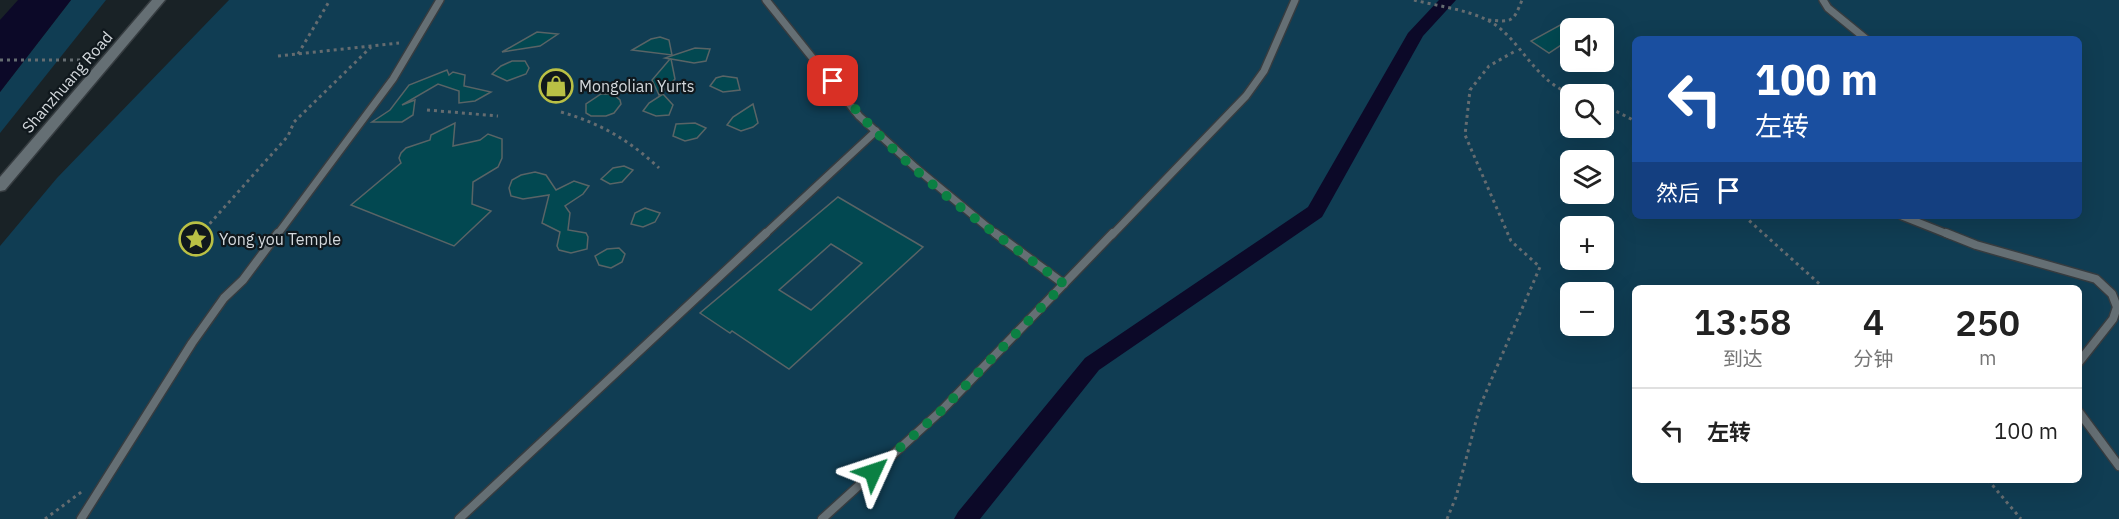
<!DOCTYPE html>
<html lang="zh">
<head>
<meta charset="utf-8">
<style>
  :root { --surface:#fff; --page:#f2f2f2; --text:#222; --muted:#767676; --line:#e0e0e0 }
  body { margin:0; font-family:"IBM Plex Sans","Noto Sans SC",sans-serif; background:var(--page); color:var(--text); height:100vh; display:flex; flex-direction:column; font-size:22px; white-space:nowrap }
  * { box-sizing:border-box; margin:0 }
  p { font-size:20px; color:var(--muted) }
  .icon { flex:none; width:33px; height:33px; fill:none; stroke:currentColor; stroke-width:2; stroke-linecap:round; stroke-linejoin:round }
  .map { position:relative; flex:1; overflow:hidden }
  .side { position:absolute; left:1632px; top:285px; width:450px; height:198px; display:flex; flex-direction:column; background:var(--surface); border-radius:9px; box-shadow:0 6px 24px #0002 }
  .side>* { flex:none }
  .top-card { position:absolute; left:1632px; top:36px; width:450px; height:183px; border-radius:9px; box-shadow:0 6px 24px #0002; background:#1a4fa0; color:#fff; overflow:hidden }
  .fabs { position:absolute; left:1560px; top:18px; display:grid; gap:12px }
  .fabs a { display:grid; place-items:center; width:54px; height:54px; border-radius:9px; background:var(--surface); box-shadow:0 6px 24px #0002; font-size:30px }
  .pin { position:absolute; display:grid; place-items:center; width:51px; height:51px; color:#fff; margin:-26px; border-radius:12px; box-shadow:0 3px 9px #0006 }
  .me { position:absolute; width:66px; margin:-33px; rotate:48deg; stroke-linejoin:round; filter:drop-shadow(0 0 4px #0008) }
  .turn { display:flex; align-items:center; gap:21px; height:126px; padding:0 24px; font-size:27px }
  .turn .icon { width:78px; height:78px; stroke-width:2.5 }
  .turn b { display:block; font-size:42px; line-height:51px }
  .then { display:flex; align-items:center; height:57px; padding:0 24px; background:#0003; gap:12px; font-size:22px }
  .eta { display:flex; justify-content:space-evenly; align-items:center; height:102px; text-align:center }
  .eta b { font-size:36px; font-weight:600; line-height:42px }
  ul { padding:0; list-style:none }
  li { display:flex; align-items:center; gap:18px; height:84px; padding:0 24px; border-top:2px solid var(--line) }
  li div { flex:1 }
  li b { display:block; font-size:22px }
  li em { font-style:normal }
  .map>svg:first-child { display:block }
  .green { fill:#103d53; fill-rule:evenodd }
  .water { fill:#0c0928 }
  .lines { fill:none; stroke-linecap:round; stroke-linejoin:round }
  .canal { fill:#0c0928; fill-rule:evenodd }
  .building { fill:#024851; stroke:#596466; stroke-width:1.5; fill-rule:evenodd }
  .lane-far1-casing { stroke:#363c40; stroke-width:10 }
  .lane-casing { stroke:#363c40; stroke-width:11 }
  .secondary-casing { stroke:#363c40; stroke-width:3 }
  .path { stroke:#656c70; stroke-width:3; stroke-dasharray:3 4; stroke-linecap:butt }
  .lane-far1 { stroke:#656f74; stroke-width:7 }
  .lane { stroke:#656f74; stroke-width:8 }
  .secondary { fill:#656f74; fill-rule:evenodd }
  .route { stroke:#0b8043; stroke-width:10; stroke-dasharray:0 18 }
  .labels { text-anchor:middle; stroke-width:4.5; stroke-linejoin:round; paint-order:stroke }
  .street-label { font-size:16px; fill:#d3d8dc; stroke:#10181d }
  .poi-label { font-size:16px; fill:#d3d8dc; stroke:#10181d; text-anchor:start }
</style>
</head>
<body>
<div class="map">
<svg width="2119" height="519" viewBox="0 0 2119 519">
  <rect width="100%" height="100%" fill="#192226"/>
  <g class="green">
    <polygon points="71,0 106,0 0,133 0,92"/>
    <path d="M229 0H2119V519H0V246L57 178ZM1570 28H1604V62H1570ZM1635 39H2079V216H1635ZM1570 94H1604V128H1570ZM1570 160H1604V194H1570ZM1570 226H1604V260H1570ZM1635 288H2079V480H1635ZM1570 292H1604V326H1570Z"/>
  </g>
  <polygon class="water" points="18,0 71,0 0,92 0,20"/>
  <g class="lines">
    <polygon class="canal" points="1439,0 1456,0 1423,36 1322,217 1099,370 980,519 954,519 958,512 1085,358 1308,207 1408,33"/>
  </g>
  <g class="building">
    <polygon points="1562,24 1570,29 1570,39 1549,53 1531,41"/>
    <polygon points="537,32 558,34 540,46 502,52"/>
    <polygon points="660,37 669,40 672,55 632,50 651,39"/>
    <polygon points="695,48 710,49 706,61 694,63 671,59 675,79 659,95 652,80 670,59 665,58"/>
    <polygon points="512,61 525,61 529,68 526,74 507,81 492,74 501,66"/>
    <polygon points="447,70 449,75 453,72 465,75 464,86 491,92 475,101 459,103 459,91 438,84 402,105 415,100 413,115 402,122 372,122 390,110 409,85"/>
    <polygon points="723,76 737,78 740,90 723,92 710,86 716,78"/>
    <polygon points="601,94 613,94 620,100 621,104 614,113 606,116 591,116 586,113 586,104"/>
    <polygon points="663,94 673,105 669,115 656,116 643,111 649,103"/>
    <polygon points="753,104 758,123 753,127 741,131 727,125 733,117"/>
    <polygon points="455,123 453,146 480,140 488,134 502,139 502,158 498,167 473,182 472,204 491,211 454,246 351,205 401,163 399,158 401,153 406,148 430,140 431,135"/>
    <polygon points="695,123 706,128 697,138 685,141 673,136 676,124"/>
    <polygon points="624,166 633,170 622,182 610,184 601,179 613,168"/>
    <polygon points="535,172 546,175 556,190 574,181 589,186 583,194 565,206 570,213 568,230 586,233 588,237 587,249 571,253 559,250 557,246 560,232 542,223 549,195 523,199 511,196 509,188 512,180 521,175"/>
    <path d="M838 197 923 247 789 369 732 331 730 333 700 313ZM831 244 862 263 811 310 779 290Z"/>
    <polygon points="645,208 660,213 655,222 643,227 631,224 635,213"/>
    <polygon points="619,248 625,254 622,262 611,268 599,265 595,256 607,249"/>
  </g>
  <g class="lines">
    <g class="lane-far1-casing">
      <g id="lane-far1">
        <polyline points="766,0 859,116 916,168 997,235"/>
        <polyline points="1823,0 1828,8 1866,39"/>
        <polyline points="1902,216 1950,235"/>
        <polyline points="277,235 393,79 440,0"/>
        <polyline points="764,235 876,131"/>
        <polyline points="1112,235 1246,96 1264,71 1295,0"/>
      </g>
    </g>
    <g class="lane-casing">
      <g id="lane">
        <polyline points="995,233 1064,284"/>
        <polyline points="1946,233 1976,245 2096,279 2112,294 2117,307 2113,319 2079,362"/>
        <polyline points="2079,412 2119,466"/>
        <polyline points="81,519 192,343 224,298 243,280 278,233"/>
        <polyline points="459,519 766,233"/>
        <polyline points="822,519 942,410 1113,233"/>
      </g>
    </g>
    <g class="secondary-casing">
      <polygon id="secondary" points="152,0 165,0 5,190 0,191 0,177"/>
    </g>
    <g class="path">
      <path d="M1414 0C1437 6 1464 9 1485 19 1519 34 1531 79 1571 94"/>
      <path d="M1488 20C1512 22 1513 23 1522 0"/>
      <polyline points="298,54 330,0"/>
      <polyline points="278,56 399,43"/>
      <polyline points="0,60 89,60"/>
      <polyline points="1604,105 1635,121"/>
      <polyline points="427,110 498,116"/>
      <path d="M561 112C600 123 629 140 659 168"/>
      <polyline points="1744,216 1824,288"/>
      <polyline points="205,229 288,136 294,122 371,47"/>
      <polyline points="1988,480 2021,519"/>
      <polyline points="45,519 84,490"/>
      <polyline points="1447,519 1456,497 1480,406 1540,267 1511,241 1465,135 1470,90 1489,66 1517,50"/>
    </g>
    <use href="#lane-far1" class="lane-far1"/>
    <use href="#lane" class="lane"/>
    <use href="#secondary" class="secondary"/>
  </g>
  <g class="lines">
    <path class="route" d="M833 81C894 164 982 224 1064 284L942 410 873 472"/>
  </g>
  <defs>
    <g id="shop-ring" transform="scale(1.725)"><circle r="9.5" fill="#10181d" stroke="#bac045" stroke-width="1.5"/><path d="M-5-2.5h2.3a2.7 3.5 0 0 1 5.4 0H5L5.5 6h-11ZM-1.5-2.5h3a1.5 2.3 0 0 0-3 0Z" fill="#bac045"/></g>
    <g id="sight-ring" transform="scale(1.725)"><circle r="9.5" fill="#10181d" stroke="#bac045" stroke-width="1.5"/><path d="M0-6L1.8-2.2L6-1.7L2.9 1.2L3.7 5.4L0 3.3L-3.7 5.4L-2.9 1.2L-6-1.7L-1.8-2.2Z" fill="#bac045"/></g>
  </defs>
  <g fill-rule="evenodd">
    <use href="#shop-ring" x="556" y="86"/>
    <use href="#sight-ring" x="196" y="239"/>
  </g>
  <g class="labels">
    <g class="street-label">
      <text transform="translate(67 82) rotate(-49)" y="6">Shanzhuang Road</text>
    </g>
    <g class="poi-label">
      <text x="579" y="92">Mongolian Yurts</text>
      <text x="219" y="245">Yong you Temple</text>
    </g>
  </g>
</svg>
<div class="fabs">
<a><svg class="icon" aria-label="sound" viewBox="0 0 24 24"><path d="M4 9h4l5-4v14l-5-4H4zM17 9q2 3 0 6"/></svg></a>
<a><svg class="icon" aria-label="search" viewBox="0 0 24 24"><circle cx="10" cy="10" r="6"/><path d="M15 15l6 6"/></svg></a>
<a><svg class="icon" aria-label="layers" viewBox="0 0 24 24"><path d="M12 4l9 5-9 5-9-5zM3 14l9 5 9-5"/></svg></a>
<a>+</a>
<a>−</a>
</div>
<div class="pin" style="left:833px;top:81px;background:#d93025"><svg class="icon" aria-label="arrive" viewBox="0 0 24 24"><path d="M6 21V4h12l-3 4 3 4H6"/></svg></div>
<svg class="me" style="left:873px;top:472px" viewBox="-20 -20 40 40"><path d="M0-17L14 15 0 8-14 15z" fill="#0b8043" stroke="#fff" stroke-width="4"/></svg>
<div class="top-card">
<div class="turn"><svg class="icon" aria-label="left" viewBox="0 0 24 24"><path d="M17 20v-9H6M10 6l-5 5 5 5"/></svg><div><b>100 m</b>左转</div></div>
<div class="then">然后<svg class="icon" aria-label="arrive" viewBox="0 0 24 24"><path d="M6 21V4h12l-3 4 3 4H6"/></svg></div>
</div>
<section class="side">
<div class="eta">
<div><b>13:58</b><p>到达</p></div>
<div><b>4</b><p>分钟</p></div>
<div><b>250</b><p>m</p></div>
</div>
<ul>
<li><svg class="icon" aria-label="left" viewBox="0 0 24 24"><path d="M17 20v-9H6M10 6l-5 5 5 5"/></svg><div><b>左转</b></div><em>100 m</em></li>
</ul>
</section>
</div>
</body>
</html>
